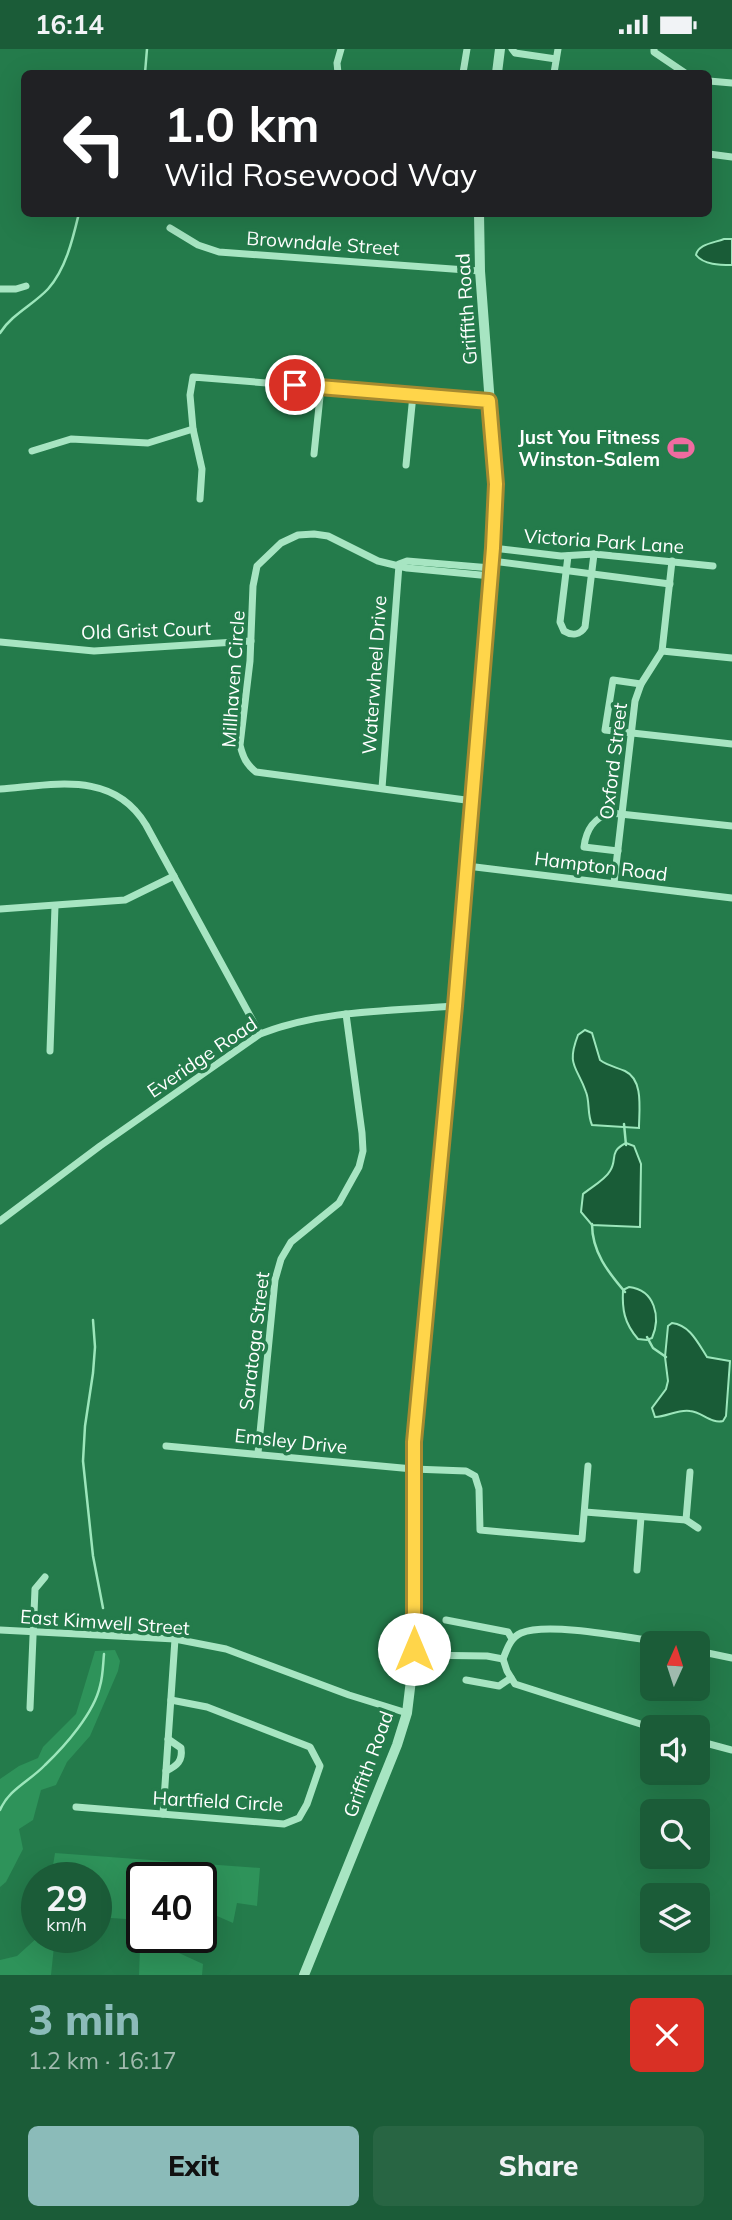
<!DOCTYPE html>
<html lang="en">
<head>
<meta charset="utf-8">
<style>
  :root { --surface:#1b5c38; --page:#286543; --text:#f1f3f6; --muted:#a0baae; --accent:#8bbbb9 }
  body { margin:0; font-family:Mulish,sans-serif; background:var(--page); color:var(--text); height:100vh; display:flex; flex-direction:column; font-size:26px; white-space:nowrap }
  * { box-sizing:border-box; margin:0 }
  p { font-size:23px; color:var(--muted) }
  .icon { flex:none; width:38px; height:38px; fill:none; stroke:currentColor; stroke-width:2; stroke-linecap:round; stroke-linejoin:round }
  .map { position:relative; height:1926px; overflow:hidden }
  .details { display:flex; flex-direction:column; background:var(--surface); flex:1 }
  .details>* { flex:none }
  .hud { position:absolute; left:21px; top:21px; width:691px; height:147px; border-radius:10px; box-shadow:0 7px 28px #0002; background:#202124; color:#fff; overflow:hidden }
  .needle { width:46px; rotate:3deg }
  .buttons { position:absolute; left:640px; top:1582px; display:grid; gap:14px }
  .buttons a { display:grid; place-items:center; width:70px; height:70px; border-radius:10px; background:var(--surface); box-shadow:0 7px 28px #0002; font-size:35px }
  .speed { position:absolute; left:21px; top:1813px; display:flex; gap:14px; font-size:35px; font-weight:700; text-align:center }
  .speed>* { display:grid; place-content:center; width:91px; height:91px; border-radius:50%; background:var(--surface); box-shadow:0 7px 28px #0002; line-height:1 }
  .speed small { font-size:18px; font-weight:400 }
  .speed .limit { border:4px solid #111; border-radius:10px; background:#fff; color:#111 }
  .pin { position:absolute; display:grid; place-items:center; width:60px; height:60px; color:#fff; margin:-30px; border:4px solid #fff; border-radius:50%; box-shadow:0 2px 7px #0007 }
  .me { position:absolute; width:77px; margin:-38px; rotate:0deg; stroke-linejoin:round; filter:drop-shadow(0 0 5px #0008) }
  .turn { display:flex; align-items:center; gap:24px; height:147px; padding:0 28px; font-size:32px }
  .turn .icon { width:91px; height:91px; stroke-width:2.5 }
  .turn b { display:block; font-size:49px; line-height:60px }
  .round { display:grid; place-items:center; flex:none; width:74px; height:74px; border-radius:10px; background:var(--page) }
  .overview { display:flex; align-items:center; justify-content:space-between; height:119px; padding:0 28px }
  h1 { font-size:42px; font-weight:800; line-height:52px; color:var(--accent) }
  .primary-button { display:flex; gap:14px; margin-top:auto; padding:14px 28px }
  .primary-button a { flex:1; height:80px; border-radius:10px; background:var(--accent); color:#111; font-size:28px; font-weight:800; line-height:80px; text-align:center }
  .primary-button a+a { background:var(--page); color:var(--text) }
  .status { display:flex; justify-content:space-between; align-items:center; height:49px; padding:0 35px; background:var(--surface); direction:ltr }
  .status svg { height:19px; fill:currentColor }
  .map>svg:first-child { display:block }
  .green { fill:#2e935a }
  .water { fill:#195c37; stroke:#9ce6bb; stroke-width:2 }
  .lines { fill:none; stroke-linecap:round; stroke-linejoin:round }
  .stream { stroke:#9ce6bb; stroke-width:2.5 }
  .minor { stroke:#a7e5c2; stroke-width:7 }
  .tertiary { stroke:#a7e5c2; stroke-width:10 }
  .route-casing { stroke:#a68a30; stroke-width:18 }
  .route { stroke:#ffd54a; stroke-width:12 }
  .labels { text-anchor:middle; stroke-width:7; stroke-linejoin:round; paint-order:stroke }
  .street-label { font-size:19px; fill:#fff; stroke:#247b4b }
  .poi-label { font-size:19px; font-weight:bold; fill:#fff; stroke:#247b4b; text-anchor:end }
</style>
</head>
<body>
<div class="status"><b>16:14</b><svg viewBox="0 0 49 12"><path d="M0 12V9h3v3zM5 12V6h3v6zM10 12V3h3v9zM15 12V0h3v12zM26 1h20v11H26zM47 4h2v5h-2z"/></svg></div>
<div class="map">
<svg width="732" height="1926" viewBox="0 0 732 1926">
  <rect width="100%" height="100%" fill="#247b4b"/>
  <g class="green">
    <polygon points="115,1601 120,1612 118,1622 90,1687 67,1713 56,1736 41,1741 33,1771 19,1780 23,1800 6,1833 0,1838 0,1730 19,1717 38,1709 43,1698 76,1665 95,1602"/>
    <polygon points="55,1804 260,1819 257,1857 237,1854 233,1874 201,1860 201,1829 142,1829 142,1888 169,1888 168,1899 203,1915 202,1926 139,1926 141,1871 96,1868 96,1829 51,1829"/>
    <polygon points="38,1888 55,1888 51,1926 0,1926 0,1911 17,1907"/>
  </g>
  <g class="water">
    <path d="M724 190H732V216C720 216 704 216 696 206 698 195 714 194 724 190Z"/>
    <path d="M585 981 592 984 600 1011C608 1017 616 1018 625 1022 644 1031 639 1061 639 1079L592 1076C587 1065 590 1053 586 1043 577 1017 566 1017 578 986Z"/>
    <path d="M626 1094 634 1097 641 1115 640 1178 592 1176 581 1163 583 1145C590 1139 605 1131 610 1122 618 1110 608 1103 626 1094Z"/>
    <path d="M629 1238C655 1241 661 1268 652 1289L647 1291 638 1290C624 1274 622 1260 623 1241Z"/>
    <path d="M672 1274C690 1276 698 1294 707 1308L730 1312 726 1367 723 1372C711 1375 702 1363 690 1362 678 1360 667 1368 655 1368L652 1359 666 1340 668 1332 665 1308 668 1277Z"/>
  </g>
  <g class="lines">
    <g class="stream">
      <polyline points="145,24 147,0"/>
      <path d="M0 284C12 265 33 256 48 240 66 220 73 189 79 164"/>
      <polyline points="624,1075 626,1096"/>
      <path d="M592 1175C592 1203 608 1223 625 1243"/>
      <polyline points="93,1271 95,1298 93,1324 85,1377 83,1412 93,1507 103,1559"/>
      <polyline points="647,1288 653,1299 666,1308"/>
      <path d="M0 1761C9 1740 30 1732 45 1716 65 1697 94 1664 100 1637 103 1627 103 1615 104 1605"/>
    </g>
    <g class="minor">
      <polyline points="512,0 515,4 556,10"/>
      <polyline points="654,0 654,3 685,24"/>
      <polyline points="338,24 337,14 341,0"/>
      <polyline points="463,24 467,0"/>
      <polyline points="554,24 558,0"/>
      <polyline points="709,32 732,34"/>
      <polyline points="709,105 732,108"/>
      <polyline points="170,179 198,196 219,203 480,222"/>
      <polyline points="0,240 16,240 26,237"/>
      <polyline points="32,402 71,390 148,394 193,380"/>
      <polyline points="314,405 321,338"/>
      <polyline points="406,416 413,346"/>
      <polyline points="200,450 202,420 193,380 190,346 193,328 489,352"/>
      <polyline points="493,499 561,507 594,505 713,517"/>
      <path d="M568 507 560 573 564 582C572 587 580 586 585 578L594 505"/>
      <polyline points="492,512 670,535"/>
      <polyline points="399,515 407,512 491,519"/>
      <polyline points="0,593 94,602 251,592"/>
      <polyline points="662,602 732,609"/>
      <polyline points="641,635 613,631 605,681 732,695"/>
      <polyline points="382,739 399,516"/>
      <path d="M0 740C54 736 113 721 146 776L260 985"/>
      <path d="M473 752 256 723C246 715 243 708 240 696L250 612 253 537 257 517 281 494 298 486 314 485 328 487 378 512 407 519 491 527"/>
      <path d="M618 802 584 798C586 781 593 769 611 764L732 777"/>
      <polyline points="467,817 732,849"/>
      <polyline points="614,834 635,652 641,635 662,602 672,512"/>
      <polyline points="0,860 125,851 174,827"/>
      <polyline points="50,1002 55,857"/>
      <path d="M0 1172 100 1097 260 985C322 961 389 962 455 957"/>
      <polyline points="166,1397 413,1420 466,1422 475,1427 479,1440 480,1481 582,1490 588,1417"/>
      <polyline points="258,1404 275,1231 281,1210 291,1193 339,1154 359,1118 363,1102 362,1084 346,965"/>
      <polyline points="585,1463 686,1471 698,1479"/>
      <polyline points="686,1471 690,1423"/>
      <polyline points="637,1521 641,1468"/>
      <polyline points="446,1571 508,1583 512,1590"/>
      <polyline points="0,1581 175,1590 226,1600 349,1646 407,1664"/>
      <polyline points="698,1602 732,1609"/>
      <polyline points="414,1606 487,1607 503,1610"/>
      <polyline points="466,1631 499,1637 511,1629"/>
      <polyline points="30,1659 35,1540 45,1528"/>
      <path d="M653 1679 515 1635 507 1622 503 1610C507 1600 510 1589 521 1584 549 1572 635 1590 667 1594"/>
      <polyline points="698,1692 732,1701"/>
      <path d="M166 1722C177 1717 183 1712 181 1699L168 1690"/>
      <polyline points="76,1758 284,1775 299,1769 307,1755 320,1717 310,1698 207,1658 171,1651"/>
      <polyline points="163,1765 175,1590"/>
    </g>
    <g class="tertiary">
      <polyline points="497,24 500,0"/>
      <polyline points="304,1926 397,1696 407,1664 414,1606 414,1393 455,957 493,499 496,435 480,222 479,164"/>
    </g>
  </g>
  <g class="lines">
    <g class="route-casing">
      <polyline id="route" points="295,336 489,352 496,435 493,499 455,957 414,1393 414,1600"/>
    </g>
    <use href="#route" class="route"/>
  </g>
  <defs>
    <g id="stadium-bare" transform="scale(2.1)"><path d="M0-5a6.5 5 0 1 0 0 10a6.5 5 0 1 0 0-10ZM-3.5-1.8h7v3.6h-7Z" fill="#ef6ba0" stroke="#247b4b" stroke-width="2.5" paint-order="stroke"/></g>
  </defs>
  <g fill-rule="evenodd">
    <use href="#stadium-bare" x="681" y="399"/>
  </g>
  <g class="labels">
    <g class="street-label">
      <text transform="translate(323 194) rotate(4)" y="7">Browndale Street</text>
      <text transform="translate(466 260) rotate(-94)" y="7">Griffith Road</text>
      <text transform="translate(604 492) rotate(4)" y="7">Victoria Park Lane</text>
      <text transform="translate(146 581) rotate(-2)" y="7">Old Grist Court</text>
      <text transform="translate(374 626) rotate(-86)" y="7">Waterwheel Drive</text>
      <text transform="translate(233 630) rotate(-86)" y="7">Millhaven Circle</text>
      <text transform="translate(613 712) rotate(-83)" y="7">Oxford Street</text>
      <text transform="translate(601 817) rotate(7)" y="7">Hampton Road</text>
      <text transform="translate(202 1008) rotate(-34)" y="7">Everidge Road</text>
      <text transform="translate(254 1292) rotate(-83)" y="7">Saratoga Street</text>
      <text transform="translate(291 1392) rotate(6)" y="7">Emsley Drive</text>
      <text transform="translate(105 1573) rotate(4)" y="7">East Kimwell Street</text>
      <text transform="translate(368 1715) rotate(-70)" y="7">Griffith Road</text>
      <text transform="translate(218 1752) rotate(3)" y="7">Hartfield Circle</text>
    </g>
    <g class="poi-label">
      <text x="660" y="395">Just You Fitness<tspan x="660" dy="22">Winston-Salem</tspan></text>
    </g>
  </g>
</svg>
<div class="buttons">
<a><svg class="needle" viewBox="-14 -14 28 28"><path d="M0-13l5 13h-10z" fill="#e53935"/><path d="M0 13l5-13h-10z" fill="#a0baae"/></svg></a>
<a><svg class="icon" aria-label="sound" viewBox="0 0 24 24"><path d="M4 9h4l5-4v14l-5-4H4zM17 9q2 3 0 6"/></svg></a>
<a><svg class="icon" aria-label="search" viewBox="0 0 24 24"><circle cx="10" cy="10" r="6"/><path d="M15 15l6 6"/></svg></a>
<a><svg class="icon" aria-label="layers" viewBox="0 0 24 24"><path d="M12 4l9 5-9 5-9-5zM3 14l9 5 9-5"/></svg></a>
</div>
<div class="speed"><div>29<small>km/h</small></div><div class="limit">40</div></div>
<div class="pin" style="left:295px;top:336px;background:#d93025"><svg class="icon" aria-label="arrive" viewBox="0 0 24 24"><path d="M6 21V4h12l-3 4 3 4H6"/></svg></div>
<svg class="me" style="left:414px;top:1600px" viewBox="-20 -20 40 40"><circle r="19" fill="#fff"/><path d="M0-13L10 11 0 6-10 11z" fill="#ffd54a"/></svg>
<div class="hud">
<div class="turn"><svg class="icon" aria-label="left" viewBox="0 0 24 24"><path d="M17 20v-9H6M10 6l-5 5 5 5"/></svg><div><b>1.0 km</b>Wild Rosewood Way</div></div>
</div>
</div>
<section class="details">
<div class="overview"><div><h1>3 min</h1><p>1.2 km · 16:17</p></div><a class="round" style="background:#d93025;color:#fff"><svg class="icon" aria-label="close" viewBox="0 0 24 24"><path d="M6 6l12 12M18 6L6 18"/></svg></a></div>
<div class="primary-button"><a>Exit</a><a>Share</a></div>
</section>
</body>
</html>
